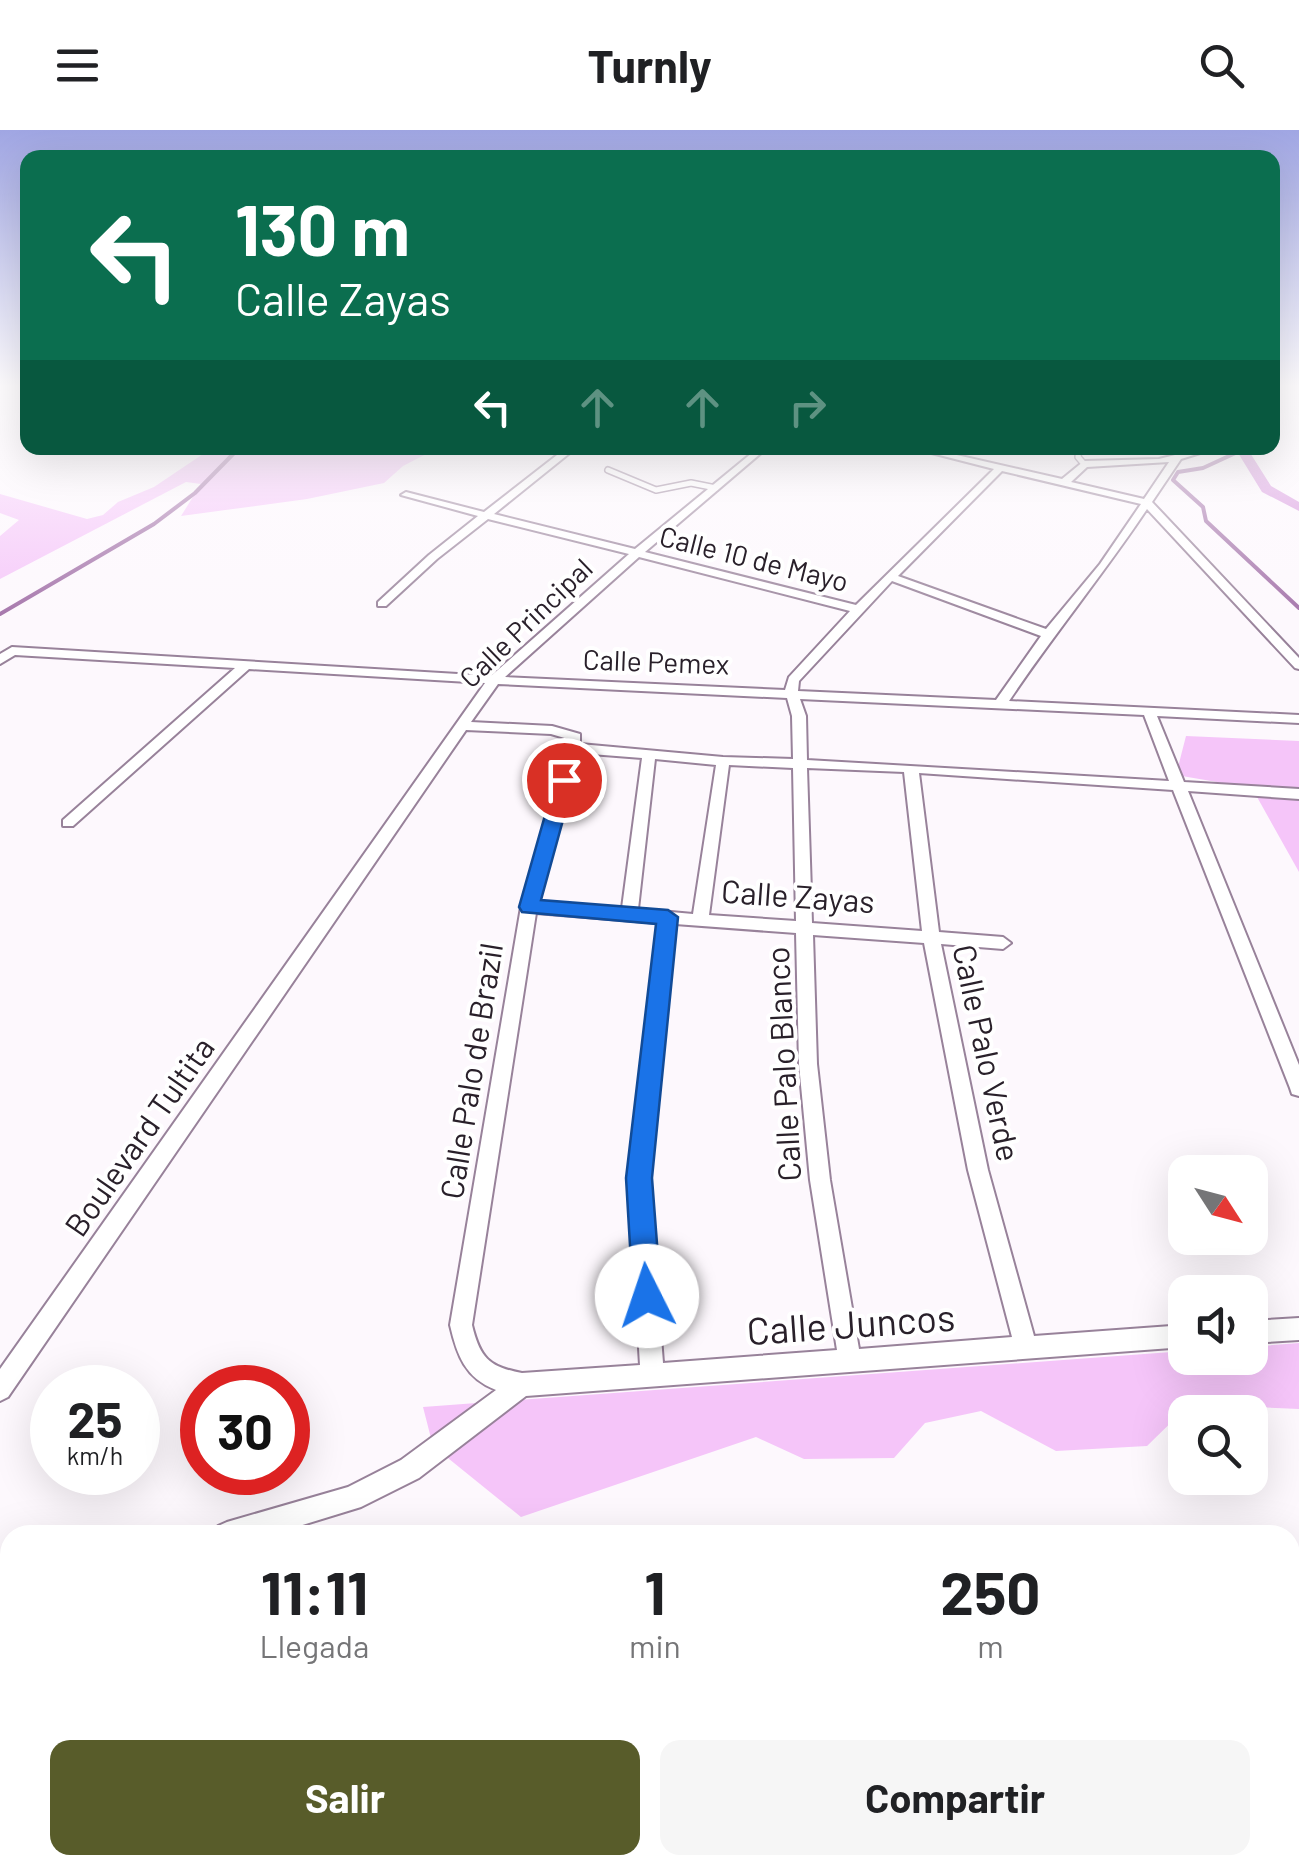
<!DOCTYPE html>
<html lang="es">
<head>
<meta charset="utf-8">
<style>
  :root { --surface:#fff; --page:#f6f6f6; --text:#202124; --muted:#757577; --accent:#585c2a }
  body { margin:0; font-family:Barlow,sans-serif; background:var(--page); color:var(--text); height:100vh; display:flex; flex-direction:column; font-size:38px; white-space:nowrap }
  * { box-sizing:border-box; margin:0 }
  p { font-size:32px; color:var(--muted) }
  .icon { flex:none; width:55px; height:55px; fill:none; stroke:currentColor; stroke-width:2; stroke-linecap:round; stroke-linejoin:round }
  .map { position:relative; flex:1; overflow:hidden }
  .drawer { position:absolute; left:0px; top:1395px; width:1300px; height:350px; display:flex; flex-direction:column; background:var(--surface); border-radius:30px 30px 0 0; box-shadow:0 10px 40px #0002 }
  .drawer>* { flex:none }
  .guide { position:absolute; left:20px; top:20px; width:1260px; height:305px; border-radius:20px; box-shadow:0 10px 40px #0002; background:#0b6e4f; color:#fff; overflow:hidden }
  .needle { width:65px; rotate:126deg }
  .buttons { position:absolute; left:1168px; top:1025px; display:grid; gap:20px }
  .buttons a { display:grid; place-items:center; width:100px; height:100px; border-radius:20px; background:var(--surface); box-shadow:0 10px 40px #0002; font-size:50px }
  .speed { position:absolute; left:30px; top:1235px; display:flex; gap:20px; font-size:50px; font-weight:700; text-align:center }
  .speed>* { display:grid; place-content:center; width:130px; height:130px; border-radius:50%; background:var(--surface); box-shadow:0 10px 40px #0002; line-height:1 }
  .speed small { font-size:25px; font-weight:400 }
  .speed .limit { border:15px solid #d22; background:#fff; color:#111 }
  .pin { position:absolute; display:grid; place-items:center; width:85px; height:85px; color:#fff; margin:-42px; border:5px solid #fff; border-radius:50%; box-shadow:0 2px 10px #0007 }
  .me { position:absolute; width:110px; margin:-55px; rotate:356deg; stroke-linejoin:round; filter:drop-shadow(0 0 8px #0008) }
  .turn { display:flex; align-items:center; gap:35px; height:210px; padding:0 50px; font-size:45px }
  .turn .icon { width:130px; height:130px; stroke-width:2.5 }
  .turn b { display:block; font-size:70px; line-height:85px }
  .lanes { display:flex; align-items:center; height:95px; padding:0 50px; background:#0003; justify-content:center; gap:50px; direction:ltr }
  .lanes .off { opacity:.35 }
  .eta { display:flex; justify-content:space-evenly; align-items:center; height:170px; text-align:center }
  .eta b { font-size:60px; font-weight:700; line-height:70px }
  .cta { display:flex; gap:20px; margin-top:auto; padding:20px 50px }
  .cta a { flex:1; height:115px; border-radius:20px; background:var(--accent); color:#fff; font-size:40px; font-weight:700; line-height:115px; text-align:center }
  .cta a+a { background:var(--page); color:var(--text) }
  header { display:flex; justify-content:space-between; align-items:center; height:130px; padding:0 50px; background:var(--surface); font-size:45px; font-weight:700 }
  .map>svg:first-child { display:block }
  .green { fill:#f5c5f9 }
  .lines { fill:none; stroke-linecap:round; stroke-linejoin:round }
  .stream { stroke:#a16fa7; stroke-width:4 }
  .canal { fill:#d591dc; fill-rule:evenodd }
  .service-casing { stroke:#98829a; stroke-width:8 }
  .minor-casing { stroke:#98829a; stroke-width:4 }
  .service { stroke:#fff; stroke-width:5 }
  .minor { fill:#fff; fill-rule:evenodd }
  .route { fill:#1a73e8; stroke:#114b97; stroke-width:2.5 }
  .labels { text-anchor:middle; stroke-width:8; stroke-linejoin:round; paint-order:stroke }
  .far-street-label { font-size:28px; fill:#29202a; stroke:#fff }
  .street-label { font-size:32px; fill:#29202a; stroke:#fff }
  .near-street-label { font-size:38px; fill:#29202a; stroke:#fff }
</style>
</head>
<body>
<header><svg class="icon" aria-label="menu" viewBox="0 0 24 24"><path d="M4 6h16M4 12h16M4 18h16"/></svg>Turnly<svg class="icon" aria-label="search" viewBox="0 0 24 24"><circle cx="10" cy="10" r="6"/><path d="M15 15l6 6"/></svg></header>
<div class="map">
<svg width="1299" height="1745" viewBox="0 0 1299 1745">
  <rect width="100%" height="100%" fill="#fdf8fd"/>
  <g class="green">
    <polygon points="212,318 438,318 403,336 384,353 307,369 181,386 201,354 186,352 0,449 0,406 19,390 0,383 0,364 87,389 103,385 118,372 154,357"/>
    <polygon points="1186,606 1299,611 1299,742 1252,658 1176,645"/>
    <polygon points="1299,1213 1299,1279 1190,1274 1147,1316 1056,1321 981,1281 925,1293 894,1328 804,1329 756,1307 521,1387 433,1316 423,1277 1185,1221 1185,1228 1250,1228 1250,1217"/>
  </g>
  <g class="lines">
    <g class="stream">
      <polyline points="1242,320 1203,338 1178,342 1173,350 1203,377 1206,391 1299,478"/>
      <polyline points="0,484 154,394 195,363 239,318"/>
    </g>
    <polygon class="canal" points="1235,318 1247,318 1271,356 1299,372 1299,381 1262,362"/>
    <g class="service-casing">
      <g id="service">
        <polyline points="1079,318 1078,327 1084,334"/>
        <polyline points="608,340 656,360 691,353 716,358"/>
      </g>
    </g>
    <g class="minor-casing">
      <g id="minor">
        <polygon points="1272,259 1276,261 1276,269 1272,271"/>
        <path d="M566 318H576L494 384 635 419 758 318H767L645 422 856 475 994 339 912 318H926L1062 349 1084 331 1159 329 1203 318H1216L1181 329 1152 372 1299 528V539L1295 538 1147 379C1103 445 1053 505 1009 571L1299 585V593L1157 586 1184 652 1299 659V669L1188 661 1299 935V966L1292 964 1290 958 1173 660 919 643 939 802 1003 807 1011 813 1003 819 941 814 988 1040 1034 1206 1185 1195V1217L526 1266 419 1348 361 1377 270 1405H214L218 1396 227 1392 348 1357 401 1330 496 1260C465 1248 457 1225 450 1195L521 777 568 609 551 604 466 600 8 1267 0 1271V1239L485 553 249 539 73 696H63V690L235 538 15 525 0 534V524L12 517 491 546 629 424 488 389 437 429 386 476H378V472L429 425 478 386 401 365 406 362 484 382ZM1169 332 1144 369 1071 352 1087 337ZM1002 341 1141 374 1100 434 1046 499 898 446ZM639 427 850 481 789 547 785 560 505 547ZM892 451 1041 506 996 570 798 561 799 551ZM498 554 787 568 792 586 793 629 723 627 580 614V604L552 596 471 592ZM800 569 1144 585 1169 651 807 630 806 586ZM578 623 642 628 622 778 538 772ZM655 629 716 635 693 784 638 779ZM729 635 793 638 796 791 709 785ZM807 638 904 642 922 801 812 793ZM536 783 659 793 629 1049 640 1235 522 1243C489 1237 480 1228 472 1195ZM675 794 796 803 799 934 810 1050 837 1220 663 1233 649 1049ZM813 805 924 813 968 1040 1012 1207 859 1219 830 1050 817 934Z"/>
        <polygon points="1299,1188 1299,1210 1250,1213 1250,1191"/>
        <polygon points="10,1456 10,1482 0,1485 0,1459"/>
      </g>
    </g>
    <use href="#service" class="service"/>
    <use href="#minor" class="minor"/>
  </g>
  <linearGradient id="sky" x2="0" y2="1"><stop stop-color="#a0a6e3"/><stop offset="0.51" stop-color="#fefcfe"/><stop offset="1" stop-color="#fefcfe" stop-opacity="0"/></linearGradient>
  <rect width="1299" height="501" fill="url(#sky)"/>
  <polygon class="route" points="564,644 574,650 541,770 668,780 678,787 652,1048 661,1166 657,1176 647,1180 637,1176 633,1166 626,1048 656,794 522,782 519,777 555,650"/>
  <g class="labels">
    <g class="far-street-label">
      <text transform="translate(754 429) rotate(14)" y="10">Calle 10 de Mayo</text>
      <text transform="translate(526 493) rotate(-44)" y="10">Calle Principal</text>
      <text transform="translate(656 532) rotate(2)" y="10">Calle Pemex</text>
    </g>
    <g class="street-label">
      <text transform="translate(798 767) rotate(4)" y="11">Calle Zayas</text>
      <text transform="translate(986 923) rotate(78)" y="11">Calle Palo Verde</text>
      <text transform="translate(784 934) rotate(-93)" y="11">Calle Palo Blanco</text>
      <text transform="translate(472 941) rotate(-81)" y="11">Calle Palo de Brazil</text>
      <text transform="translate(140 1007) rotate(-55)" y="11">Boulevard Tultita</text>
    </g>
    <g class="near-street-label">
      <text transform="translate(851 1195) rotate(-4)" y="13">Calle Juncos</text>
    </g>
  </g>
</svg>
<div class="buttons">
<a><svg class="needle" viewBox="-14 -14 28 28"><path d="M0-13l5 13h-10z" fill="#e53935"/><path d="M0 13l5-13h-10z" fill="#757577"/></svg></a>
<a><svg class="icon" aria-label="sound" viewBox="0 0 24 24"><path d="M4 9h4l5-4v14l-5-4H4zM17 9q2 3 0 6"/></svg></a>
<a><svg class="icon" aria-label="search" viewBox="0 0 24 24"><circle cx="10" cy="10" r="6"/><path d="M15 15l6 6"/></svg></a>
</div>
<div class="speed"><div>25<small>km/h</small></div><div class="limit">30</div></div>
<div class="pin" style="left:564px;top:650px;background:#d93025"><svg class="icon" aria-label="arrive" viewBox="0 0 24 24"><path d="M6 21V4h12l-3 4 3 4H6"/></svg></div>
<svg class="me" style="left:647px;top:1166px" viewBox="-20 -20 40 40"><circle r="19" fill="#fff"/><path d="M0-13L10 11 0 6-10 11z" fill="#1a73e8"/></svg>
<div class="guide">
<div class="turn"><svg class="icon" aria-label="left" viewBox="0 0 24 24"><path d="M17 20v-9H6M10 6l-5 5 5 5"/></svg><div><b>130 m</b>Calle Zayas</div></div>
<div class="lanes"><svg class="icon" aria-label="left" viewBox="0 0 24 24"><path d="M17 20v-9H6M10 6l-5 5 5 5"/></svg><svg class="icon off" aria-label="ahead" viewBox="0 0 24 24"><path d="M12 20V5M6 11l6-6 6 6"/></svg><svg class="icon off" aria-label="ahead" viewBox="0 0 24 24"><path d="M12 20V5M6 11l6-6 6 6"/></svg><svg class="icon off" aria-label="right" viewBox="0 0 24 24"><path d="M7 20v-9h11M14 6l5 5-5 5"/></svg></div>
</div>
<section class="drawer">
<div class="eta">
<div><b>11:11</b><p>Llegada</p></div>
<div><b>1</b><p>min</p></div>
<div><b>250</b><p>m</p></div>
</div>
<div class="cta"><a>Salir</a><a>Compartir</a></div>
</section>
</div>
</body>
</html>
